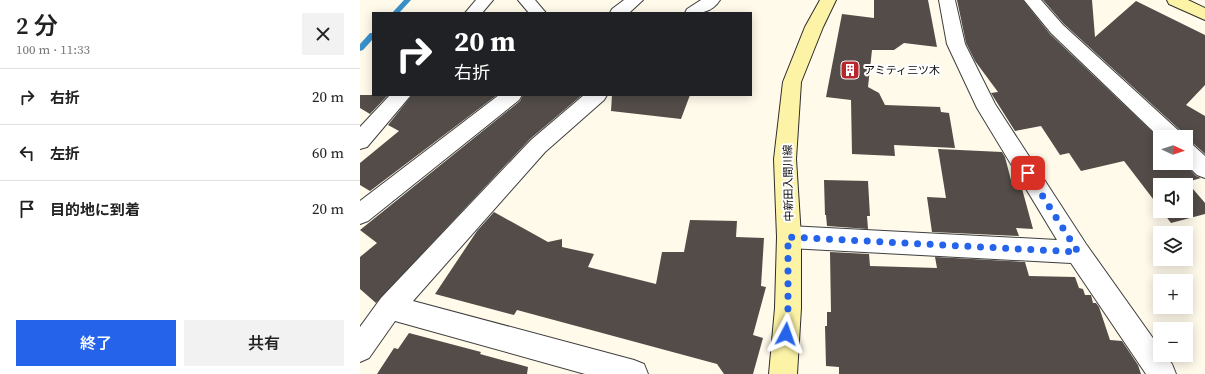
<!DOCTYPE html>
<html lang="ja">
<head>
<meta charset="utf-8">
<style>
  :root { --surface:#fff; --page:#f2f2f2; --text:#222; --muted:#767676; --line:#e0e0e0; --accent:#2563eb }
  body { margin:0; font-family:"Source Serif 4","Noto Sans JP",serif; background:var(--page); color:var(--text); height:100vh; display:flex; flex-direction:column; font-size:15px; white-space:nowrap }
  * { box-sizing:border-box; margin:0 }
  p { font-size:13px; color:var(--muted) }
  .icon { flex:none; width:22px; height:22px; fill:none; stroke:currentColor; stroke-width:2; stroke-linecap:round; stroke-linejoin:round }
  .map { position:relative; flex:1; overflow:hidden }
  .details { display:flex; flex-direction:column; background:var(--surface); width:360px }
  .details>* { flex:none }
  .guide { position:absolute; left:12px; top:12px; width:380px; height:84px; border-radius:0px; box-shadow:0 2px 10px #0003; background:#202124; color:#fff; overflow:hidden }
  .needle { width:26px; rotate:93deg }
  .tools { position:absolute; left:793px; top:130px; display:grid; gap:8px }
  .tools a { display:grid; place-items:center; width:40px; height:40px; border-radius:0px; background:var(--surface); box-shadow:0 2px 10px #0003; font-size:20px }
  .pin { position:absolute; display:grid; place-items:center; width:34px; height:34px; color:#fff; margin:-17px; border-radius:8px; box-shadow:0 2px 6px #0006 }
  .me { position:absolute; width:44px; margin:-22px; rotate:4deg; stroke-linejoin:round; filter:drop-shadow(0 0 3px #0008) }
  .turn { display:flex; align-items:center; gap:14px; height:84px; padding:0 16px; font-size:18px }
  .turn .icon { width:52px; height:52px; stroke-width:2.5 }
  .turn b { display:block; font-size:28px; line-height:34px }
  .round { display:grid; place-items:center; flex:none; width:42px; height:42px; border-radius:0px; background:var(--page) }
  .summary { display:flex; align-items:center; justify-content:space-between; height:68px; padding:0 16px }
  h1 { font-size:24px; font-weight:600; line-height:30px }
  .primary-button { display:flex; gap:8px; margin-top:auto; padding:8px 16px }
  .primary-button a { flex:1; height:46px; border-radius:0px; background:var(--accent); color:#fff; font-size:16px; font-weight:600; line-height:46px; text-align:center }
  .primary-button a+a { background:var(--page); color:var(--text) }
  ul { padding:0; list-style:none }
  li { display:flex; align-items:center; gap:12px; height:56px; padding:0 16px; border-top:1px solid var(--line) }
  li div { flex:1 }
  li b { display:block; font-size:15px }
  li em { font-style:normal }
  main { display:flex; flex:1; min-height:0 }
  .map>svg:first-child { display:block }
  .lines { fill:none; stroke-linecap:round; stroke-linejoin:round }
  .stream { fill:#3990c9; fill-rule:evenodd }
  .building { fill:#534c48 }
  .street-casing { stroke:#3e3e3e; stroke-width:2 }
  .secondary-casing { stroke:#2d2d2d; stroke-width:2 }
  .street { fill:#fff; fill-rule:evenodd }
  .secondary { fill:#fdf3a6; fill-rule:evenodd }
  .route { stroke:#2563eb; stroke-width:7; stroke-dasharray:0 12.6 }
  .labels { text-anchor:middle; stroke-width:4; stroke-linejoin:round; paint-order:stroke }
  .poi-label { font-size:11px; fill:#0b0b0b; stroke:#fff; text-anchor:start }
  .street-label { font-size:11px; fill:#0b0b0b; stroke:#fff }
</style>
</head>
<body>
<main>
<section class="details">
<div class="summary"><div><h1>2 分</h1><p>100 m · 11:33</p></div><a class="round"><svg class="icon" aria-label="close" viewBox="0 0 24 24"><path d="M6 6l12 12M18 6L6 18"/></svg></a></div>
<ul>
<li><svg class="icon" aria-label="right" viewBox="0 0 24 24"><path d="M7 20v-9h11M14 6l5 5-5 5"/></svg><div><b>右折</b></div><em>20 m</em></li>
<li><svg class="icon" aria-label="left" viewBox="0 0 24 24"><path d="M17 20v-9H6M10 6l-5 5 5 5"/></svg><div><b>左折</b></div><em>60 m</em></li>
<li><svg class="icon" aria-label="arrive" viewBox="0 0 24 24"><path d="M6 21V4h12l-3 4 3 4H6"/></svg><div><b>目的地に到着</b></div><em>20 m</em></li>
</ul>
<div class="primary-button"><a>終了</a><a>共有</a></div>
</section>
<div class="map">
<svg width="845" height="374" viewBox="0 0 845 374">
  <rect width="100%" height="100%" fill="#fffaea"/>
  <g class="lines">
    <g class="stream">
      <polygon points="44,0 51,0 39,13 32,13"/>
      <polygon points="10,33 13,33 13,39 3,50 0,51 0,44"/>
    </g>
  </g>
  <g class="building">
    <polygon points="514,0 568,0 577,47 544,43 534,50 512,50 508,87 519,93 525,105 580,107 581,112 589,113 595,148 534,145 535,156 492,154 491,100 466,97 482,14 514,18"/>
    <polygon points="597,0 663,0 690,34 800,139 800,163 824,163 836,176 841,178 827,182 845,203 845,214 811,223 802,211 826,211 826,185 800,185 800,208 764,161 721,171 709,153 700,155 681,126 655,131 631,93 638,92 615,61 606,43"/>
    <polygon points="683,0 732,0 735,37 776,1 845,35 845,85 826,105 845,116 845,154 834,144 826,142 826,137 823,137 820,130 704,24"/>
    <polygon points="0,95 28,95 10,114 0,108"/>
    <polygon points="52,95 137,95 10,191 0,185 0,163 39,131 28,125"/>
    <polygon points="163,95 222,95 170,139 16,303 0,289 0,257 17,243 0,230 160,101"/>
    <polygon points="252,95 330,95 321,119 251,111"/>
    <polygon points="578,149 642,152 645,157 652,184 661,185 673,229 656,228 659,236 572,232 567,197 586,198"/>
    <polygon points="464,180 508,181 510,216 507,216 508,229 467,226 466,215 465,215"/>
    <polygon points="134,212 188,242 202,239 202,247 234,254 228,267 296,284 302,252 324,252 330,220 377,221 376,237 404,238 401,286 406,287 393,335 403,338 393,374 364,374 357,364 157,310 154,315 75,294 117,231"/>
    <polygon points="470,252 509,254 510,266 577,268 575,257 665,262 669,276 715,277 719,288 723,289 725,295 731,295 733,303 736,303 739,307 750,340 762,341 778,365 781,374 479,374 479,367 466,366 465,326 467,326 467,312 471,312"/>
    <polygon points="49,333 121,352 120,354 168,367 167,374 17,374 34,348 38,349"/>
  </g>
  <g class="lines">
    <g class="street-casing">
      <g id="street">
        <polygon points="116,0 133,0 122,13 105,13"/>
        <polygon points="158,0 175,0 186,13 169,13"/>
        <polygon points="264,0 283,0 269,13 250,13 252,9"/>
        <path d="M341 0H360C351 14 339 13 325 13L327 9Z"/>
        <polygon points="579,0 595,0 605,44 635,104 726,244 800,348 800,355 805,355 812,364 816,374 786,374 711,263 429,248 421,245 417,237 421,229 429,226 697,240 617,108 587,44"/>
        <polygon points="664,0 681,0 703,25 819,131 822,137 800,138 691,33"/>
        <polygon points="30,95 51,95 7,147 0,149 0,127"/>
        <polygon points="139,95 162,95 159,100 8,221 0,224 0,201"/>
        <polygon points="224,95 247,95 244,100 185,152 53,301 274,360 284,364 288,374 225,374 35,321 9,358 0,362 0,327 21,298 171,140"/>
        <polygon points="826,143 833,145 845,156 845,178 837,175 825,163"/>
      </g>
    </g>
    <g class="secondary-casing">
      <g id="secondary">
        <polygon points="460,0 476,0 463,27 441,82 436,159 441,237 441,308 437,374 409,374 415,308 417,237 414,159 423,82 445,27"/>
        <polygon points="807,0 828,0 845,8 845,20 809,4"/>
      </g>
    </g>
    <use href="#street" class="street"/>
    <use href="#secondary" class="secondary"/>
  </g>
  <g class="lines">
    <polyline class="route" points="426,334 428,308 428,237 718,252 668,173"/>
  </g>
  <defs>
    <g id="building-square" transform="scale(1)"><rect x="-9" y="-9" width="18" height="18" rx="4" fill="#b7272e" stroke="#fff"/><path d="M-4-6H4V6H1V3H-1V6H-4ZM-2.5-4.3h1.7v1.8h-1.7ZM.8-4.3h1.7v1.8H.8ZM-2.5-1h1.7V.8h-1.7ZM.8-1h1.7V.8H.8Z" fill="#fff"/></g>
  </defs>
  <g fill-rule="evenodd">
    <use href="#building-square" x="490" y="70"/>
  </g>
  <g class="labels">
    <g class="poi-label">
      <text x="504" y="74">アミティ三ツ木</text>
    </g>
    <g class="street-label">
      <text transform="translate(428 183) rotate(-91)" y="4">中新田入間川線</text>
    </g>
  </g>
</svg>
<div class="tools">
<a><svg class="needle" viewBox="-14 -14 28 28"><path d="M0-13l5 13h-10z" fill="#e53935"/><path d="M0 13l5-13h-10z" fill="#767676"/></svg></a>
<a><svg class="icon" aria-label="sound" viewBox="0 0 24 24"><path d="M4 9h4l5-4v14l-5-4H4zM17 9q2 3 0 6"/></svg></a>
<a><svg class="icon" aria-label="layers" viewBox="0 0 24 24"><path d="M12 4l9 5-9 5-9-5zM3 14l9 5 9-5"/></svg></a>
<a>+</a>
<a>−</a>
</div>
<div class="pin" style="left:668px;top:173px;background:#d93025"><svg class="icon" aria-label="arrive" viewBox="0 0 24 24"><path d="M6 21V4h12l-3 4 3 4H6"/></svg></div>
<svg class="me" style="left:426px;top:334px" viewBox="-20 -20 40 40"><path d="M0-17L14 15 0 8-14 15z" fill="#2563eb" stroke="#fff" stroke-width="4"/></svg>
<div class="guide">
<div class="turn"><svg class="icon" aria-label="right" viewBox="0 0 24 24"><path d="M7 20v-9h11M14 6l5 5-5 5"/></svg><div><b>20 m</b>右折</div></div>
</div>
</div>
</main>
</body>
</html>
